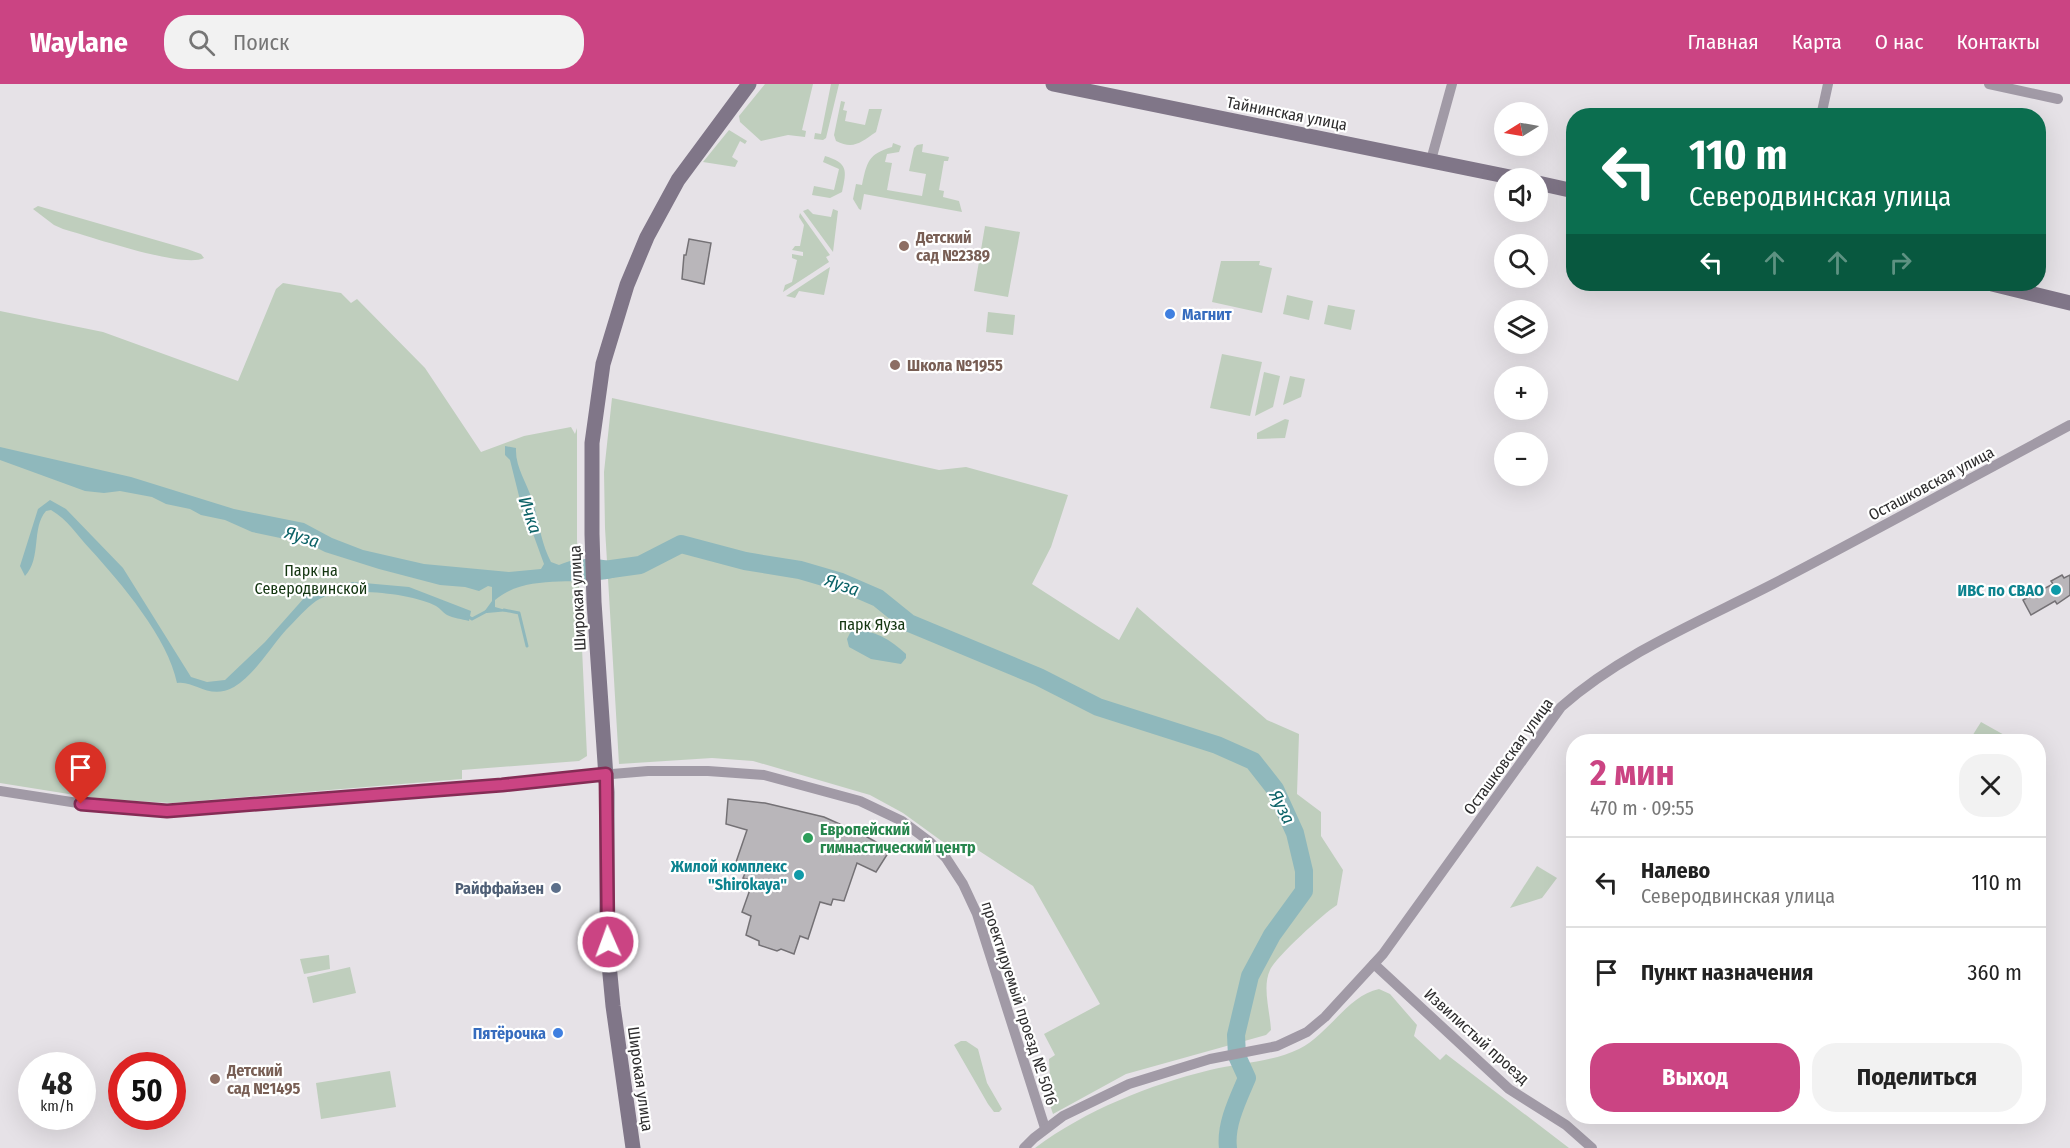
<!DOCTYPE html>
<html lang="ru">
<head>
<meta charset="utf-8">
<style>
  :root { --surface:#fff; --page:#f2f2f2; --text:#222; --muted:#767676; --line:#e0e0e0; --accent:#cb4483 }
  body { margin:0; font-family:"Fira Sans Condensed",sans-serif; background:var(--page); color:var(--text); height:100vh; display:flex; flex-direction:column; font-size:22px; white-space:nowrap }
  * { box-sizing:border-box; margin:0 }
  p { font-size:20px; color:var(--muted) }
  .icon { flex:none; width:33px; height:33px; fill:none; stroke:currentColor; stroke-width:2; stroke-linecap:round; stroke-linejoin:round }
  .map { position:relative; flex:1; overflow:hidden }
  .sheet { position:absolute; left:1566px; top:650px; width:480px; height:390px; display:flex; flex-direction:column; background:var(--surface); border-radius:24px; box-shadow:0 6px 24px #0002 }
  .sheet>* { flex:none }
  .hud { position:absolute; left:1566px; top:24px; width:480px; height:183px; border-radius:24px; box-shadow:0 6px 24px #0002; background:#0b6e4f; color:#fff; overflow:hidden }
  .needle { width:39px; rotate:259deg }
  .buttons { position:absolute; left:1494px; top:18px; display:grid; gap:12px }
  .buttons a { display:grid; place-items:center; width:54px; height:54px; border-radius:50%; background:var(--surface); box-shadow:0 6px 24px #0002; font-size:30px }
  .speed { position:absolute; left:18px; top:968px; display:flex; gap:12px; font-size:30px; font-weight:700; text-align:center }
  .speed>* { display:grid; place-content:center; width:78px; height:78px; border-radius:50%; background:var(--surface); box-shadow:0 6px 24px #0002; line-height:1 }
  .speed small { font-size:15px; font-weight:400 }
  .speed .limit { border:9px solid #d22; background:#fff; color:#111 }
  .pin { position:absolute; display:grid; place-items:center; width:51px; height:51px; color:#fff; margin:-62px -26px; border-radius:50% 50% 50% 0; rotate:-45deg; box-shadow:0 0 6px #0007 }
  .pin .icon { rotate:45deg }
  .me { position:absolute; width:66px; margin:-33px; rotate:358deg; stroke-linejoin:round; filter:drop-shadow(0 0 4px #0008) }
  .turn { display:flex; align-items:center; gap:21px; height:126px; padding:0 24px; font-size:27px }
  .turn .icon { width:78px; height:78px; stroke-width:2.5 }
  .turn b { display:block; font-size:42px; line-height:51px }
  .lanes { display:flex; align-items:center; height:57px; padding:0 24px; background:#0003; justify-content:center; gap:30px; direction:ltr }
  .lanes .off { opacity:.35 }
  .round { display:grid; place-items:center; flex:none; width:63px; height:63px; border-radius:24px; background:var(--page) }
  .overview { display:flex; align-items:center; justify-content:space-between; height:102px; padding:0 24px }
  h1 { font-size:36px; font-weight:700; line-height:45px; color:var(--accent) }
  .action { display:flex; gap:12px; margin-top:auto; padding:12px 24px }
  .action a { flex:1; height:69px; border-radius:24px; background:var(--accent); color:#fff; font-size:24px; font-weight:700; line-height:69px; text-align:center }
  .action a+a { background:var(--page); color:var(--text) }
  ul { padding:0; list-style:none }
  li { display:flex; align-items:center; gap:18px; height:90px; padding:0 24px; border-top:2px solid var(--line) }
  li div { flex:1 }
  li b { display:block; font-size:22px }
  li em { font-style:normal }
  header { display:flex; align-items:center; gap:36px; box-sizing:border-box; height:84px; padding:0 30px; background:var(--accent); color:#fff }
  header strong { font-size:28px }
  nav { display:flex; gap:33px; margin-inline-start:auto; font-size:21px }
  .search { width:420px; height:54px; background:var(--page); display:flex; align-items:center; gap:15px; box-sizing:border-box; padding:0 21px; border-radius:24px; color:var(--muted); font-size:22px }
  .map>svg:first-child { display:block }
  .green { fill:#bfcebd }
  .water { fill:#8fb8bc }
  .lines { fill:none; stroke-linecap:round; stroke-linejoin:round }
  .stream { stroke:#8fb8bc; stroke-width:3 }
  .river { stroke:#8fb8bc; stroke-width:18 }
  .building { fill:#b9b6ba; stroke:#747175; stroke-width:1.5 }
  .minor { stroke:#a19aa6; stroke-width:10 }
  .secondary { stroke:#807688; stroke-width:15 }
  .route-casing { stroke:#842c55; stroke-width:15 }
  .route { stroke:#cb4483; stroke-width:10 }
  .education-dot { fill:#8d6e63; stroke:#fff; stroke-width:2 }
  .shop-dot { fill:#3f7fe0; stroke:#fff; stroke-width:2 }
  .culture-dot { fill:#0f9aa8; stroke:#fff; stroke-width:2 }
  .leisure-dot { fill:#2e9e5b; stroke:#fff; stroke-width:2 }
  .service-dot { fill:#5c6f8a; stroke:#fff; stroke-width:2 }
  .labels { text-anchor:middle; stroke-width:4.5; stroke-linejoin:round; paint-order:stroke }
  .street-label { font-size:16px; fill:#2e2d2e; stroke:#fff }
  .education-label { font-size:16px; font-weight:bold; fill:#785e54; stroke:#fff; text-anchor:start }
  .shop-label { font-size:16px; font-weight:bold; fill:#366cbe; stroke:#fff; text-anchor:start }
  .park-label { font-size:16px; fill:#133510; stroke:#fff }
  .culture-label { font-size:16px; font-weight:bold; fill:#0d838f; stroke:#fff; text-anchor:end }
  .leisure-label { font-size:16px; font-weight:bold; fill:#27864d; stroke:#fff; text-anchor:start }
  .service-label { font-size:16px; font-weight:bold; fill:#4e5e75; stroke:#fff; text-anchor:end }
  .water-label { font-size:18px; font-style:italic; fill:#0b6267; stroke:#fff }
</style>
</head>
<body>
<header>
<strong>Waylane</strong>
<div class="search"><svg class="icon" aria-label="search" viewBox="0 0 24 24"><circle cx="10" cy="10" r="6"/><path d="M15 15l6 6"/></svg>Поиск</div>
<nav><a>Главная</a><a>Карта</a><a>О нас</a><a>Контакты</a></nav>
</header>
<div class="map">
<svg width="2070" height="1064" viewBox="0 0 2070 1064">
  <rect width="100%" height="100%" fill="#e6e2e7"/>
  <g class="green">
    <polygon points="765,0 813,0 802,46 806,47 805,53 788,51 761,57 740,38 739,32"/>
    <polygon points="831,0 839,0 826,54 823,56 814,55 815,49 821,50"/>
    <path d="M841 17 845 18 843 26 847 27 845 37 865 41 869 25H882L876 48C861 58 854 66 836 57L834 51Z"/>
    <polygon points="729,46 747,57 745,60 740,57 732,73 738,77 735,83 703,78"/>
    <path d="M893 59 901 62 899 68 887 70 885 78 892 79 887 106 922 112 926 90 909 87 914 64 917 61 923 60 922 68 949 73 948 77H944L939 106 944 107 943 113 959 117 962 128 864 110 861 126 859 125 853 115 856 100 862 101C867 78 868 70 892 63Z"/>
    <path d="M825 72C848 79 847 86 842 108L830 114 812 111 814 102 834 106 839 85 823 78Z"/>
    <path d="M38 122 187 165 201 170 204 174C183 185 89 152 63 145L54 141 33 125Z"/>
    <polygon points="808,125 813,130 831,133 833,125 838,127 833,168 803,127"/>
    <polygon points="800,129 830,171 826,173 829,178 783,208 785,201 792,198 797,176 792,174 792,170 803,172 803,168 792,166 795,162 800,162 804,141 799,133"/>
    <polygon points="985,142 1020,148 1008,213 974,207"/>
    <polygon points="1221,177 1260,177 1259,181 1272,184 1262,229 1212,218"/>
    <polygon points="830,183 824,211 799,207 795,214 786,212"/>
    <polygon points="283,199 341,209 351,219 357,215 425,284 481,368 524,352 571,343 575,350 577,344 577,456 587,672 579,677 462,686 462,695 172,719 100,715 0,699 0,227 103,248 238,297 276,205"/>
    <polygon points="1287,211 1313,217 1309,236 1283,230"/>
    <polygon points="1328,221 1355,226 1351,246 1324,240"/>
    <polygon points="988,228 1015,231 1013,251 986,248"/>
    <polygon points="1222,270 1262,278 1250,332 1210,324"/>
    <polygon points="1264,288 1280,292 1273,323 1255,332"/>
    <polygon points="1290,292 1305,295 1301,313 1283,321"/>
    <path d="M612 314 939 386 966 383 1068 411 1051 463 1032 500 1119 556 1137 523 1267 636 1299 650 1297 710 1321 728V752L1343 786 1337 821C1324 829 1276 873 1270 886 1262 903 1270 927 1271 946L1266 951 1126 990 1053 1030 1043 1000 1050 996 1049 975 1055 971 1044 950 1100 920 1033 802 967 759 958 763 943 758 903 729 870 711 753 677 712 674 619 680 605 444 604 388Z"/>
    <polygon points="1285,335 1289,336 1285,354 1257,355 1257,349"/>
    <polygon points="1981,638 2015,657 1969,657"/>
    <polygon points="1537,782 1557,794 1542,814 1510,824"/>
    <polygon points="329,871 330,885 304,890 300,875"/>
    <polygon points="350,883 356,909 313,919 307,893"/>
    <path d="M1379 905 1390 910 1417 941 1414 952 1440 976 1446 970 1569 1064H1035C1086 1026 1149 1001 1210 986 1240 979 1272 978 1299 965 1329 950 1347 912 1379 905Z"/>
    <polygon points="961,957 966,957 978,965 987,999 1002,1025 999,1028 994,1028 988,1020 954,961"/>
    <polygon points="390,987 396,1023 321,1035 316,999"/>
  </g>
  <g class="water">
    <path d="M505 362 516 364C515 383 527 399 533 418 539 438 541 459 551 478L559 481C577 472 610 473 627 484 623 487 617 493 612 494 574 502 527 489 495 516V523L509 527 487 529 484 528 492 517V503L488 502 479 507 465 503 440 501 379 485 325 468 309 460 252 448 225 436 201 431 190 425 166 420 152 413 120 407 104 409 85 407 0 376V363L131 393 234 425 304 439 332 454 363 466 424 480 509 488 541 485 544 480 528 436 524 432 510 376 505 371Z"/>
    <path d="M50 416 66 425 123 484 191 593 207 598 225 596 265 558 305 513 316 507 353 498 409 503 471 527 469 537C462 535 453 534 447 531 443 529 440 524 436 522 411 509 340 501 316 517 306 524 295 537 286 546 270 564 255 590 234 603 209 617 195 596 177 599 168 554 121 499 90 465 77 451 68 436 51 426L46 427C31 444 42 474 25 492L20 482 38 425Z"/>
    <path d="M852 545C874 546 890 555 906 570V574L901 580 871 575 849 563 847 555Z"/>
  </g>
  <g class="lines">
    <g class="stream">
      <polyline points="504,526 519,529 527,562"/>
      <polyline points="466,531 472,535 487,527"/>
    </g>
    <path class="river" d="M604 486 640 481 681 460 745 477 800 486 841 498 878 514 909 539 1039 593 1098 623 1217 661 1253 677 1275 705 1295 749 1304 787V807L1272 851 1250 892 1236 951 1237 972 1247 994C1238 1015 1225 1041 1228 1064"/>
  </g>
  <g class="building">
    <polygon points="689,155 711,159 704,200 682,195 684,171 686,171"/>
    <polygon points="2062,491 2064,494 2070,491 2070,511 2057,520 2055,517 2031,531 2023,516 2053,500 2051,497"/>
    <polygon points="728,715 765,719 824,733 862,750 890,766 876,788 857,779 844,817 833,815 831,821 820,818 808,855 800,852 794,870 781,865 777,867 759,861 759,857 746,851 751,832 742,828 753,797 743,794 746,787 734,784 747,746 726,740"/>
  </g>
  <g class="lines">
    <g class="minor">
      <polyline points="1989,0 2058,15"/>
      <polyline points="1821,32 1828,0"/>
      <polyline points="1431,76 1452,0"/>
      <polyline points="0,707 97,722 167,727 648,687 708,687 764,691 860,717 902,737 930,758 946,774 963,800 977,830 1045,1044"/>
      <polyline points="1374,880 1509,1005 1566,1041 1592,1064"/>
      <path d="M1024 1064 1034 1054 1063 1032 1129 1000 1210 975 1277 962 1307 948 1325 933 1383 870 1561 623C1622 569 1701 537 1773 500 1873 448 1971 394 2070 341"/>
    </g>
    <g class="secondary">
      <polyline points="1053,0 1515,94"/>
      <polyline points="1538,99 1574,107"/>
      <polyline points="1992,200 2070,219"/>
      <polyline points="633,1064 613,922 607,859 607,708 594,518 592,450 592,359 603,280 627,201 647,153 678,96 749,0"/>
    </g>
  </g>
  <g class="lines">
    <g class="route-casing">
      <polyline id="route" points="81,720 167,727 502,701 606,690 608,858"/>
    </g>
    <use href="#route" class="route"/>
  </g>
  <g class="education-dot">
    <circle cx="904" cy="162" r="6"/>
    <circle cx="895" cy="281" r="6"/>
    <circle cx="215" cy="995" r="6"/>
  </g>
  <g class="shop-dot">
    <circle cx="1170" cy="230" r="6"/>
    <circle cx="558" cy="949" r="6"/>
  </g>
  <g class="culture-dot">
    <circle cx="2056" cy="506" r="6"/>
    <circle cx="799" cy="791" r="6"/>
  </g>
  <circle class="leisure-dot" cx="808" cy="754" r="6"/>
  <circle class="service-dot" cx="556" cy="804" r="6"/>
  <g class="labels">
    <g class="street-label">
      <text transform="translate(1287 29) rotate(11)" y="6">Тайнинская улица</text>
      <text transform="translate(1931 399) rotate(-28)" y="6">Осташковская улица</text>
      <text transform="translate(577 514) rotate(-93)" y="6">Широкая улица</text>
      <text transform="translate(1508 672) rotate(-54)" y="6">Осташковская улица</text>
      <text transform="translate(1020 919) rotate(72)" y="6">проектируемый проезд № 5016</text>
      <text transform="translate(1477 952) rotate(42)" y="6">Извилистый проезд</text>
      <text transform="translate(641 995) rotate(82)" y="6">Широкая улица</text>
    </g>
    <g class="education-label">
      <text x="916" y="159">Детский<tspan x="916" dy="18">сад №2389</tspan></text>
      <text x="907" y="287">Школа №1955</text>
      <text x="227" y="992">Детский<tspan x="227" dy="18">сад №1495</tspan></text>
    </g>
    <g class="shop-label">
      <text x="1182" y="236">Магнит</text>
      <text x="546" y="955" text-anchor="end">Пятёрочка</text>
    </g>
    <g class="park-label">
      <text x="311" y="492">Парк на<tspan x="311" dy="18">Северодвинской</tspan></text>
      <text x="872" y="546">парк Яуза</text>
    </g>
    <g class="culture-label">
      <text x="2044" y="512">ИВС по СВАО</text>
      <text x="787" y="788">Жилой комплекс<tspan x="787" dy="18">"Shirokaya"</tspan></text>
    </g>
    <g class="leisure-label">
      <text x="820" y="751">Европейский<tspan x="820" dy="18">гимнастический центр</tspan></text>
    </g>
    <g class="service-label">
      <text x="544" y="810">Райффайзен</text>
    </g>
    <g class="water-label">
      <text transform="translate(530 431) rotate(71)" y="6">Ичка</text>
      <text transform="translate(302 453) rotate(17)" y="6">Яуза</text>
      <text transform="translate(842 501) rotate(19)" y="6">Яуза</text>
      <text transform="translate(1282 723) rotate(63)" y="6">Яуза</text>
    </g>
  </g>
</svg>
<div class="buttons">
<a><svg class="needle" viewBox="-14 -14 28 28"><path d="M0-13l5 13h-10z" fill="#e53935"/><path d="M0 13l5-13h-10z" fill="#767676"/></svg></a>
<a><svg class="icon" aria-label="sound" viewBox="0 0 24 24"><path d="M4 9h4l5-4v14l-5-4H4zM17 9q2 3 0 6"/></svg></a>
<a><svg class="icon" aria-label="search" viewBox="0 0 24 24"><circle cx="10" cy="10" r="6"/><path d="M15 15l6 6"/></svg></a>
<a><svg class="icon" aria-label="layers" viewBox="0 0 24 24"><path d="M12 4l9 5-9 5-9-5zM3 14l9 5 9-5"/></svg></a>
<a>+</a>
<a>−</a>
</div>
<div class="speed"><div>48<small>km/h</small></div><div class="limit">50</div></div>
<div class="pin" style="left:81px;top:720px;background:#d93025"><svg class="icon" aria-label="arrive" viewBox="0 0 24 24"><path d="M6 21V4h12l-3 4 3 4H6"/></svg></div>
<svg class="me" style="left:608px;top:858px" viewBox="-20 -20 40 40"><circle r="17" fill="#cb4483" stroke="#fff" stroke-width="3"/><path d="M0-11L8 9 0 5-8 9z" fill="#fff"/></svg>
<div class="hud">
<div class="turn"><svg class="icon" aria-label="left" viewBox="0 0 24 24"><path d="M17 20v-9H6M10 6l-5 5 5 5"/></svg><div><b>110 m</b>Северодвинская улица</div></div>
<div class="lanes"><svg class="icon" aria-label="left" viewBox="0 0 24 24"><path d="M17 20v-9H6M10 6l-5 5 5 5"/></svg><svg class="icon off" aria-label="ahead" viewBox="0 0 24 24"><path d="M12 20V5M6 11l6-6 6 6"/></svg><svg class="icon off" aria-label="ahead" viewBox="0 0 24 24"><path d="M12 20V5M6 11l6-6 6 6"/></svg><svg class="icon off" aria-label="right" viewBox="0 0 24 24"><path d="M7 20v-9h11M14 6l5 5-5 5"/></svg></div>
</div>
<section class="sheet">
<div class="overview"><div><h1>2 мин</h1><p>470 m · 09:55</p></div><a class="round"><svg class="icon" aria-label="close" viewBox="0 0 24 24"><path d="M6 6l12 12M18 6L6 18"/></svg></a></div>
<ul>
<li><svg class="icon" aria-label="left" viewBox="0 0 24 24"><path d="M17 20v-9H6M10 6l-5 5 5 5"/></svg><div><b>Налево</b><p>Северодвинская улица</p></div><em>110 m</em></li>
<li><svg class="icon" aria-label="arrive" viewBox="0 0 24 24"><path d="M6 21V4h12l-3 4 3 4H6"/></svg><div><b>Пункт назначения</b></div><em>360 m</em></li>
</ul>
<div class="action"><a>Выход</a><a>Поделиться</a></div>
</section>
</div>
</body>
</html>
